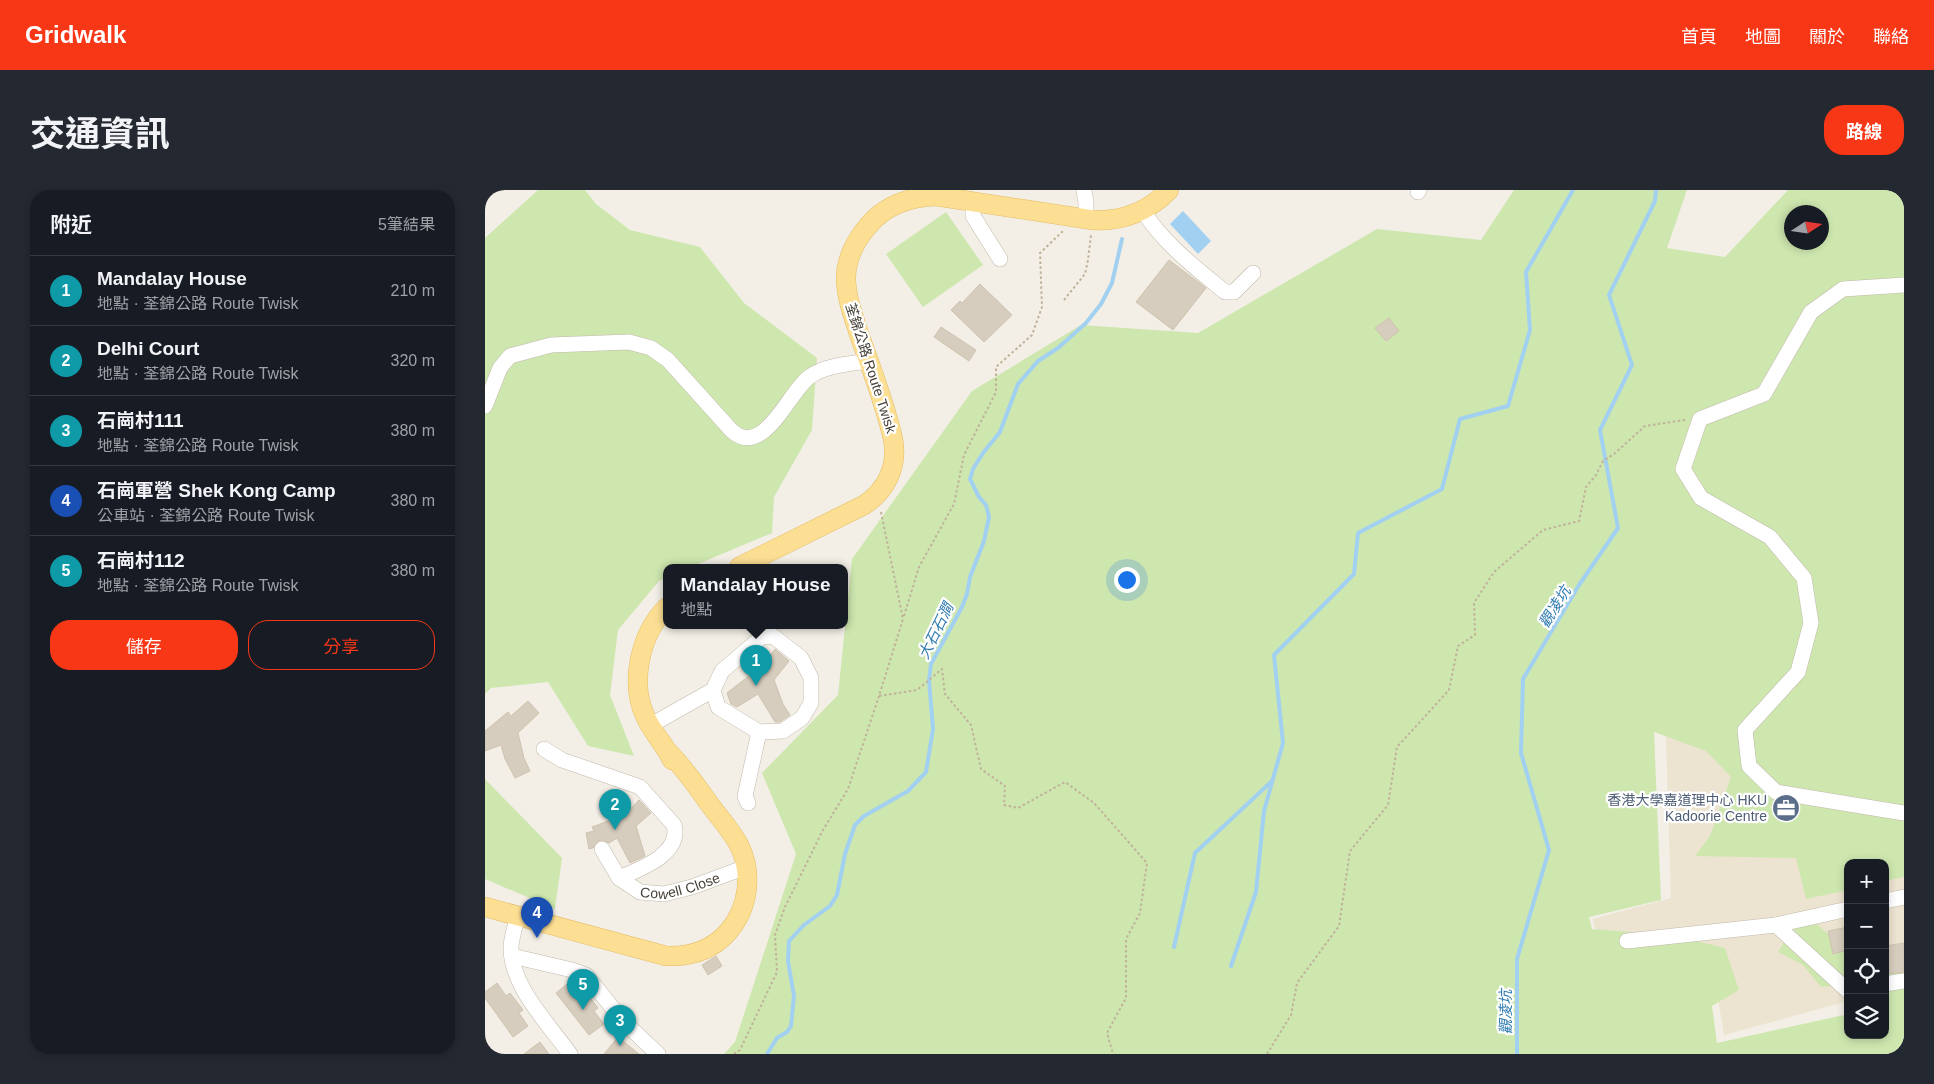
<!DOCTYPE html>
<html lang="zh-TW">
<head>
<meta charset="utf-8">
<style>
  body { margin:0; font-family:Arial,"Noto Sans TC",sans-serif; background:#242831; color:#f1f3f6 }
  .controls { position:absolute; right:15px; bottom:15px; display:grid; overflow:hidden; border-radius:10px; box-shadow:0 2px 8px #0003 }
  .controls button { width:45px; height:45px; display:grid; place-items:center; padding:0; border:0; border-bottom:1px solid #363941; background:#171b24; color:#f1f3f6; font:25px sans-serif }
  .compass { position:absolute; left:1299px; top:15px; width:45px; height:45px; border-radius:50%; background:#171b24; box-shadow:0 2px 8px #0003; rotate:78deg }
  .you { position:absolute; left:641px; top:389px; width:18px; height:18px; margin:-12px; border:4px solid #fff; border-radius:50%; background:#1a73e8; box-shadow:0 0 0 8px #1a73e833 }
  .badge { display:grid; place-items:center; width:32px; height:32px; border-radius:50%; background:#f83717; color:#fff; font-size:16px; font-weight:700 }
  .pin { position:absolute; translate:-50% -41px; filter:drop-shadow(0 1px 2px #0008) }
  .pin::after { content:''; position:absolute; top:26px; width:18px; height:15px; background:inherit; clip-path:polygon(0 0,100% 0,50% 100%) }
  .popup { position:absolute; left:178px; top:374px; width:185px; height:65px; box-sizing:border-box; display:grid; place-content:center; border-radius:10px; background:#171b24; filter:drop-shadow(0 1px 4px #0005); font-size:16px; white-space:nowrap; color:#9ea1a6 }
  .popup b { font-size:19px; color:#f1f3f6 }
  .popup::after { content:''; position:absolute; left:50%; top:100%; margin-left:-10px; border:10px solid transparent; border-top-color:#171b24 }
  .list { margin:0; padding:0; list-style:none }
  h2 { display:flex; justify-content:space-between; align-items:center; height:65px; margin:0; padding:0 20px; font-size:21px }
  h2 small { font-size:16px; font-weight:400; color:#9ea1a6 }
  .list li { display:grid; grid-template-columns:32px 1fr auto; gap:15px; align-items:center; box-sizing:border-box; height:70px; padding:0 20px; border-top:1px solid #363941 }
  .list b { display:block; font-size:19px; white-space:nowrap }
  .list p { margin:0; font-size:16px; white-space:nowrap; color:#9ea1a6 }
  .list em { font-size:16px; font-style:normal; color:#9ea1a6 }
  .actions { display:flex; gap:10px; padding:15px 20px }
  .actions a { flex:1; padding:11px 0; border:1px solid #f83717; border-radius:20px; text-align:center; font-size:18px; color:#f83717 }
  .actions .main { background:#f83717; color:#fff }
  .icon { flex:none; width:28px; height:28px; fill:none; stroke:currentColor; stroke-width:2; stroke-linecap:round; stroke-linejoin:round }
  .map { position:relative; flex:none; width:1419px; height:864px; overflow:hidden; border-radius:20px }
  header { display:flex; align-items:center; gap:30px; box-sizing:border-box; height:70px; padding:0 25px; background:#f83717; color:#fff }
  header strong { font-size:24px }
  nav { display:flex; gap:28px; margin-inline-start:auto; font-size:18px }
  .intro { display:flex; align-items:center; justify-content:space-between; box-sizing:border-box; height:120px; padding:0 30px }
  h1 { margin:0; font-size:35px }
  .button { padding:12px 22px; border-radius:20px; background:#f83717; color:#fff; font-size:18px; font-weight:700 }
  main { display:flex; gap:30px; padding:0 30px }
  aside { flex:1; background:#171b24; border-radius:20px; box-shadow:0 2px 8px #0003 }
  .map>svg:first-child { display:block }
  .education { fill:#ece4d0 }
  .green { fill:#cee7af; fill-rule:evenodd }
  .water { fill:#a2d0f0 }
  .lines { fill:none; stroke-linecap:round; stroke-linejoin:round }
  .stream { stroke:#a2d0f0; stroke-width:4 }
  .building { fill:#d7cdbe; stroke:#cfc2af }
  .minor-casing { stroke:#c1b9ab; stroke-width:16 }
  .major-casing { stroke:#e3bc64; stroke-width:20 }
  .path { stroke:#c0b29a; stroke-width:2; stroke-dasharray:2.5 2.5; stroke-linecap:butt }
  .minor { stroke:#fff; stroke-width:15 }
  .major { stroke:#fddf94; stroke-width:19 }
  .labels { text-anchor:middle; stroke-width:4.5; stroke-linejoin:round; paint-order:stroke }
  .street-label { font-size:14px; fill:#453f35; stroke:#fff }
  .service-label { font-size:14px; fill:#4e5e75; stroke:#fff; text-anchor:end }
  .water-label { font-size:15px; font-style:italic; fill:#2f7bb0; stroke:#fff }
</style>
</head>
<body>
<header>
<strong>Gridwalk</strong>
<nav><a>首頁</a><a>地圖</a><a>關於</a><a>聯絡</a></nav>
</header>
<div class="intro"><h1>交通資訊</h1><a class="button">路線</a></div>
<main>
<aside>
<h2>附近<small>5筆結果</small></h2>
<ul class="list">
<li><span class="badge" style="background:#0f9aa8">1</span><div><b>Mandalay House</b><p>地點 · 荃錦公路 Route Twisk</p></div><em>210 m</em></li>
<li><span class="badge" style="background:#0f9aa8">2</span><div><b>Delhi Court</b><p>地點 · 荃錦公路 Route Twisk</p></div><em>320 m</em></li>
<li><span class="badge" style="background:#0f9aa8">3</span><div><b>石崗村111</b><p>地點 · 荃錦公路 Route Twisk</p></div><em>380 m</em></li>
<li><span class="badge" style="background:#1a4fb4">4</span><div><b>石崗軍營 Shek Kong Camp</b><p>公車站 · 荃錦公路 Route Twisk</p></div><em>380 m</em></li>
<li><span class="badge" style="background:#0f9aa8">5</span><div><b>石崗村112</b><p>地點 · 荃錦公路 Route Twisk</p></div><em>380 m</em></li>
</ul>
<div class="actions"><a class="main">儲存</a><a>分享</a></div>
</aside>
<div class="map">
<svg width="1419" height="864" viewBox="0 0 1419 864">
  <rect width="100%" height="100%" fill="#f3efe6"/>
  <!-- education -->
  <path class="education" d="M1179,490L1419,550V798L1400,802V673H1363V811L1239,845L1226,767L1117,772L1108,729L1186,708Z"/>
  <!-- green -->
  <path class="green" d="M53,0H100L111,14L145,40L215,57L259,113L332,168L327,240L289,307L287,343L206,377H182V387L174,391L133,440L125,505L149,566L103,556L63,492L6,498L0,504V48Z
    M1029,0H1202L1182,58L1240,67L1303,0H1419V687L1400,691V673H1363V700L1321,709L1311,668L1210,666L1225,646L1246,587L1221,561L1169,542L1176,710L1104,727L1107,739L1186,745L1240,758L1254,800L1227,816L1232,853L1359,825L1363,815V845H1400V781L1419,778V864H239L250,852L311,664L277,583L353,505L367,369L487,201L596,135L713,143L892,39L996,50ZM1306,22H1336V52H1306Z
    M461,22L498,75L438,117L401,64Z
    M0,589L77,668L70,719L0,689Z
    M1320,719L1335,737L1363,761V795L1336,797L1318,775L1293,762Z"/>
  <!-- water -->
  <path class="water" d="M698,21L726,51L713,64L685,34Z"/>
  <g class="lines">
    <!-- stream -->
    <path class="stream" d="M689,757L710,663L787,591
      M746,776L771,702L779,621L798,553L789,465L869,384L873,343L957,299L975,229L1023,216L1045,140L1041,82L1088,0
      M282,864L292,848L302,842L306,836L309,806L303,771L304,751L319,735L345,716L352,705L360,664L370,635L379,626L423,601L441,582L448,539L444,490L446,474L477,417L482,404L485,387L499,351L504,327L501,315L494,307L485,289L488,279L498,263L515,242L533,194L553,171L573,158L601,133L616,114L627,93L637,49
      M1032,864V769L1064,660L1036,563L1038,489L1094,395L1133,338L1115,240L1147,175L1124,105L1170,11L1171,0"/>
  </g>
  <!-- building -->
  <path class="building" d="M684,70L721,98L688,140L651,112Z
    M495,94L527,125L499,152L466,120L475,111L477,113Z
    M904,128L914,141L901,151L890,138Z
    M456,137L491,160L484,171L449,147Z
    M290,459L304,471L289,490L298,514L305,525L295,532H290L273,504L252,517L246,514L242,503L270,481L266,477L275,470L278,475Z
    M43,511L54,523L33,543L39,568L45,581L30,588L20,569L16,555L0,561V541L23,522L26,526Z
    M154,610L166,623L151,636L160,666L145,673L132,648L124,653L117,650L113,651L108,658L104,659L101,643L109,641L107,637L140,625Z
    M1363,737V760L1348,764L1343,741Z
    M1419,753V782L1400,784V756Z
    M231,766L237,776L223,785L217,775Z
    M86,791L96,804L100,801L113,818L109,821L119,834L104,845L71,803Z
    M12,793L21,806L25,803L38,820L34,823L43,836L28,847L0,808V802Z
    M133,847L154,864H119Z
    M55,852L64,864H39Z"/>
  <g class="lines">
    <!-- minor casing -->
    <g class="minor-casing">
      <g id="minor">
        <path d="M599,0L601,13V29"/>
        <path d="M933,2L934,0"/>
        <path d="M488,11V26L515,69"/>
        <path d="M658,21C679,54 711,78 740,102H749L768,83"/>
        <path d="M1419,95L1358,99L1326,122L1279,204L1215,229L1198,279L1216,308L1285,347L1319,388L1326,433L1313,482L1260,540L1264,576L1291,602L1419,623"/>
        <path d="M0,216L15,178L25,166L66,155L144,152L166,158L183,170L246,240C278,270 303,203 324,187C341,175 364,174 384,171"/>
        <path d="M166,535L228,500L237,481L277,447L288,446L316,468L326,488V513L317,528L298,541L274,542L233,517L228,500"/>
        <path d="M59,559L77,570L155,597L189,635C197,664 155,679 134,688"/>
        <path d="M263,613L260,606L274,542"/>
        <path id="s1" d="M117,659L134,688L155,702L179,704L207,697L261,677"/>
        <path d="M1400,711L1419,707"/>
        <path d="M33,726C30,736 27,746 26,756C25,796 63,833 85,864"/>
        <path d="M1291,735L1363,801"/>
        <path d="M1142,751L1291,735L1363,719"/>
        <path d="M27,766L87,780L101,785L138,831L173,864"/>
        <path d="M1400,794L1419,791"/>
      </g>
    </g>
    <!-- major casing -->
    <g class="major-casing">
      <path id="major" d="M254,377L379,315C402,300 413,276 408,249C400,214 387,180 375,147C369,128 361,108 361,88C361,69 371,50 383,36C400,15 425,7 451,6L608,30C637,32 664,21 684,0
        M182,417C155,444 144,493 161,528C168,543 180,555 187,570
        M0,717L181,766C205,767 227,760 243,742C264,718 268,683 254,655C246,640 233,626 223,612C210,594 198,576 182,561"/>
    </g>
    <!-- path -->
    <path class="path" d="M579,110L600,84L603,70L606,45
      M396,322L418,429L394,506L432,500L457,479L460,504L486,535L496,579L520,596L519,615L533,618L580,592L609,613L662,673L655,723L641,749V808L622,843L628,864
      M419,426L434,377L469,314L479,265L511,202V177L547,145L557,117L555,63L578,41
      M249,864L255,860L292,782L290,745L300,717L338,640L363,599L394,506
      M782,864L806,825L812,793L854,736L865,661L903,615L912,557L964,500L973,456L990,445L989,413L1009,382L1058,340L1094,331L1101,297L1111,285L1118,271L1129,264L1160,236L1200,230"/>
    <!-- minor -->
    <use href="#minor" class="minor"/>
    <!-- major -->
    <use href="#major" class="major"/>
  </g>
  <!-- icons -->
  <defs>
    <g id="office-disc" transform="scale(1.4375)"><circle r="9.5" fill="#5c6f8a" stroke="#fff"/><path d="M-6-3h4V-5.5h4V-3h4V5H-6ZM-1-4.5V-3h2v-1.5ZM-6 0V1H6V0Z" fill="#fff"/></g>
  </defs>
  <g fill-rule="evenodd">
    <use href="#office-disc" x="1301" y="618"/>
  </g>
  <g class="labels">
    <!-- street labels -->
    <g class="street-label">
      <text transform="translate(386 178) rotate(72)" y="5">荃錦公路 Route Twisk</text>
      <text dy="5" stroke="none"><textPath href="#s1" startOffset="100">Cowell Close</textPath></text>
    </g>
    <!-- service labels -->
    <g class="service-label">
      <text x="1282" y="615">香港大學嘉道理中心 HKU<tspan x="1282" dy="16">Kadoorie Centre</tspan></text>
    </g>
    <!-- water labels -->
    <g class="water-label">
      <text transform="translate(1070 417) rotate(-58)" y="5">觀凌坑</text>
      <text transform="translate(451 441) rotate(-64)" y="5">大石石澗</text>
      <text transform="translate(1021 822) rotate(-90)" y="5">觀凌坑</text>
    </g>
  </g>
</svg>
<div class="controls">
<button>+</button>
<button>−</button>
<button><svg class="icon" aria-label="locate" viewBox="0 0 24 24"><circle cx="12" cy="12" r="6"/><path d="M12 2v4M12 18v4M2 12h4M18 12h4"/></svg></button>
<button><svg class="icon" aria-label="layers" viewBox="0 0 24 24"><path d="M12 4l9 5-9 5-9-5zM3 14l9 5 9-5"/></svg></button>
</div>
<svg class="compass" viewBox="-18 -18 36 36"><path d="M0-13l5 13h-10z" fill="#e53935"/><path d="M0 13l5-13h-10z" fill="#9ea1a6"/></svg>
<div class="you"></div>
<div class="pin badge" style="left:271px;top:496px;background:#0f9aa8">1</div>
<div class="popup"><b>Mandalay House</b>地點</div>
<div class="pin badge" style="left:130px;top:640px;background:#0f9aa8">2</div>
<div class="pin badge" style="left:135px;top:856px;background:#0f9aa8">3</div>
<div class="pin badge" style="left:52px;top:748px;background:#1a4fb4">4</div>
<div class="pin badge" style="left:98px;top:820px;background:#0f9aa8">5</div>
</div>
</main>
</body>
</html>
